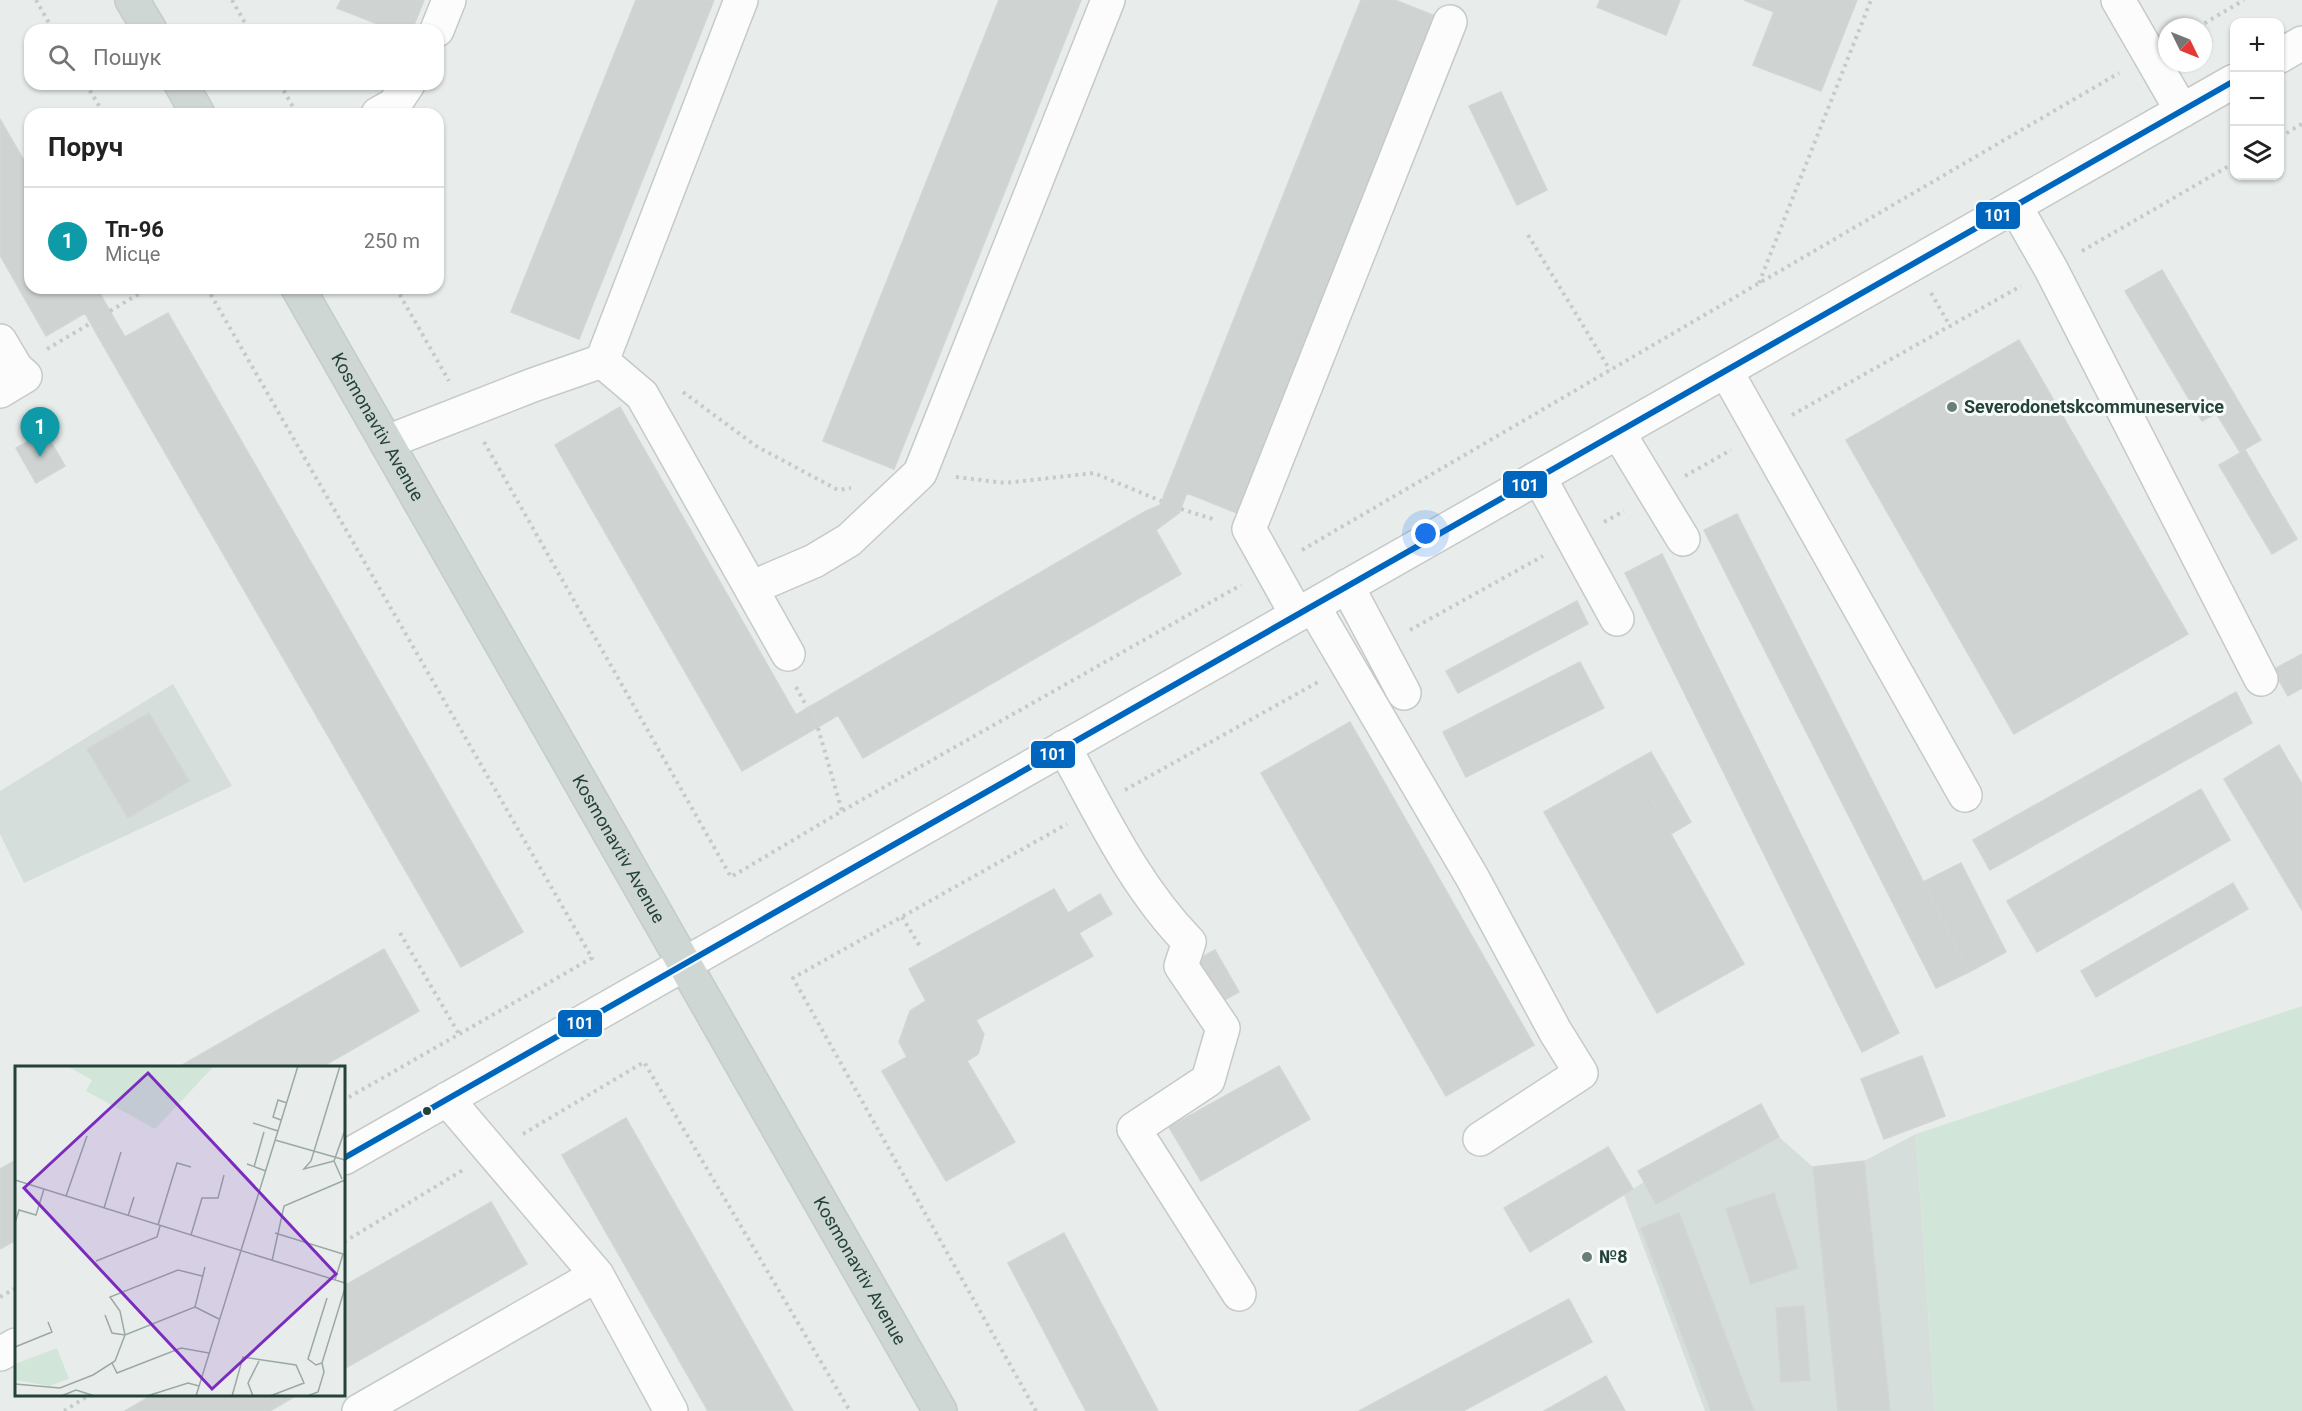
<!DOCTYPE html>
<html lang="uk">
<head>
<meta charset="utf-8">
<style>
  body { margin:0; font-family:Roboto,sans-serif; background:#f6f6f6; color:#222 }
  .controls { position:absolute; right:18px; top:18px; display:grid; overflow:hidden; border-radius:12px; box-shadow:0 2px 4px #0004 }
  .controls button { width:54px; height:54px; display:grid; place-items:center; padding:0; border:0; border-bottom:2px solid #e0e0e0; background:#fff; color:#222; font:30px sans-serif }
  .compass { position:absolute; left:2158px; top:18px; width:54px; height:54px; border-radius:50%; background:#fff; box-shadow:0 2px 4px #0004; rotate:133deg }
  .you { position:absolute; left:1426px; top:534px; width:21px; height:21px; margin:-15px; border:4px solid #fff; border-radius:50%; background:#1a73e8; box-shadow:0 0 0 9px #1a73e833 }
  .badge { display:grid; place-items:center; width:39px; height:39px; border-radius:50%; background:#1a73e8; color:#fff; font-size:20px; font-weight:700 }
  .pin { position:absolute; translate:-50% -50px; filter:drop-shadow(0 2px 3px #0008) }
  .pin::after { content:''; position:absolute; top:32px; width:21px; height:18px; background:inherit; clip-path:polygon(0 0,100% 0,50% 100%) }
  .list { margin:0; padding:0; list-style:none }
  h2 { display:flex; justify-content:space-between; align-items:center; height:78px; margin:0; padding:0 24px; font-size:26px }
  h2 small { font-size:20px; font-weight:400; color:#767676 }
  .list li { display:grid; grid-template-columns:39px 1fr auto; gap:18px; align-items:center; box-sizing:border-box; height:108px; padding:0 24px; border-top:2px solid #e0e0e0 }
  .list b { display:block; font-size:22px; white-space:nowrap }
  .list p { margin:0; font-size:20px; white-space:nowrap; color:#767676 }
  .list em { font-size:20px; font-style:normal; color:#767676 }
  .icon { flex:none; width:33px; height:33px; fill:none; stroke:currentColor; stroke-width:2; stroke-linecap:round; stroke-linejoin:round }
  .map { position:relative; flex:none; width:2302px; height:1411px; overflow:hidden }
  .search { position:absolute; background:#fff; box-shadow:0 2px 4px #0004; left:24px; top:24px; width:420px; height:66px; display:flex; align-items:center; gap:15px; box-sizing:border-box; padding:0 21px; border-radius:18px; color:#767676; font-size:22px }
  .panel { position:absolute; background:#fff; box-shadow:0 2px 4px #0004; left:24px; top:108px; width:420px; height:186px; border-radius:18px }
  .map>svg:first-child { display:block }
  .built { fill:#d6dedb }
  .green { fill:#d1e6d8 }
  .building { fill:#cfd4d2; stroke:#d1d6d4; stroke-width:1.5 }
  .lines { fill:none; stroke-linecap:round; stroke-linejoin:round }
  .minor-casing { stroke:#c5cac8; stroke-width:36 }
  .major-casing { stroke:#c3ccc9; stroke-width:36 }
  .path { stroke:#c3ccca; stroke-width:4; stroke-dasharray:3 4.5; stroke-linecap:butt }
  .minor { stroke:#fcfcfc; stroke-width:33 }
  .major { stroke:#cfd7d5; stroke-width:33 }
  .bus-1-casing { stroke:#f7fbf9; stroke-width:10 }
  .bus-1 { stroke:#0065bd; stroke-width:6 }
  .poi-dot { fill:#697e78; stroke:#f7fbf9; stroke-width:2 }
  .bus-dot { fill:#24423a; stroke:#f7fbf9; stroke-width:2 }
  .labels { text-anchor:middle; stroke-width:6; stroke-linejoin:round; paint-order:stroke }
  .poi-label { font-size:18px; font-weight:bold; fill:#24423a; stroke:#f7fbf9; text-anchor:start }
  .street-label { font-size:18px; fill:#24423a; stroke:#f7fbf9 }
  .inset-road { fill:none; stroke:#9aa9a4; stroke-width:1.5 }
  .view { fill:#7b2cbf; fill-opacity:0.15; stroke:#7b2cbf; stroke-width:3 }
  .inset-edge { fill:none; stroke:#24423a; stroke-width:3 }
  .line-badge { stroke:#f7fbf9; stroke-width:2 }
  .badge-label { font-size:16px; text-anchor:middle; font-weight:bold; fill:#fff }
</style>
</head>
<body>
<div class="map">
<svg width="2302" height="1411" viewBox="0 0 2302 1411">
  <rect width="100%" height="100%" fill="#e8edeb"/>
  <!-- built -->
  <path class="built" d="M173,684L232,786L24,883L0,834V791Z
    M1761,1104L1779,1137L1813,1167L1864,1161L1916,1134L1935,1411H1705L1624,1195Z"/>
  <!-- green -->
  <path class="green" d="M2302,1006V1411H1935L1916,1134Z"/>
  <!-- building -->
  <path class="building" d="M341,0H424L412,30H393L337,8Z
    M636,0H714L579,339L511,312Z
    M999,0H1081L894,469L823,441Z
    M1361,0H1395L1435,16L1237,513L1187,493L1179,513L1160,505Z
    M1600,0H1680L1666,35L1597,7Z
    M1744,0H1857L1821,91L1753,65L1774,12Z
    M1501,92L1547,190L1517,205L1469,106Z
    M0,119L30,171V288H97L115,320L95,331L85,313L46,336L0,255Z
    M2162,270L2238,401L2202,421L2125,291Z
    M168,313L523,932L461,967L95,331L115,320L125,337Z
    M2019,340L2188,634L2014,734L1846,440Z
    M2238,401L2261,440L2240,452L2216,413Z
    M620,407L796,715L809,707L820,726L742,771L555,445Z
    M45,432L65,466L36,483L16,448Z
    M2245,450L2297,539L2272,554L2219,465Z
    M1160,505L1179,513L1156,530L1181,574L863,758L838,715L820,726L809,707L1146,511Z
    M1737,514L1969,972L1936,988L1704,530Z
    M1662,554L1899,1033L1862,1052L1625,573Z
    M1577,601L1588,624L1458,693L1446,671Z
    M2302,654V688L2288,696L2273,670Z
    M1580,662L1604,708L1466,777L1443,732Z
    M2236,692L2252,723L1990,870L1973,840Z
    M149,713L189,781L128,818L87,749Z
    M1350,722L1534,1045L1446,1096L1261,773Z
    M2279,745L2302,784V910L2224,779Z
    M1651,752L1691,822L1671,834L1631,763Z
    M1631,763L1744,964L1657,1013L1544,812Z
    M2201,789L2230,840L2037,952L2007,901Z
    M1961,863L2006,952L1969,972L1923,882Z
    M2233,883L2248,909L2096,997L2081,971Z
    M1054,889L1068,913L1100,894L1112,914L1079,933L1093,956L976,1020L984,1034L978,1054L967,1061L1015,1142L946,1181L882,1071L907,1057L899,1042L910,1011L926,1001L909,969Z
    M384,949L419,1011L320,1068H177Z
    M1215,950L1239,992L1217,1004L1193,962Z
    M1922,1056L1945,1116L1884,1139L1861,1079Z
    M1279,1066L1310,1119L1201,1181L1169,1127Z
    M1761,1104L1779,1137L1656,1204L1638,1171Z
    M626,1118L793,1411H708L562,1155Z
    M1608,1147L1633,1189L1530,1252L1504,1208Z
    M16,1160V1240L0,1249V1169Z
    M1864,1161L1890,1411H1838L1813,1167Z
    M1774,1193L1798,1268L1751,1284L1726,1209Z
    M491,1202L527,1264L344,1369V1286Z
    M1679,1213L1754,1411H1711L1641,1228Z
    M1064,1233L1158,1411H1086L1008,1263Z
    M1569,1299L1592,1342L1463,1411H1359Z
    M1804,1306L1810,1380L1781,1382L1776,1308Z
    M1606,1376L1625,1411H1544Z
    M154,1394H299L270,1411H125Z"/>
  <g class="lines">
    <!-- minor casing -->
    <g class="minor-casing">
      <path id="minor" d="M741,0L602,361L642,395L788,654
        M2118,0L2182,111
        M437,30L449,0
        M2280,56L2302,43
        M378,114L394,105L408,84
        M2015,206L2051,269L2261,679
        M0,341L16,368L25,376L0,391
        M1726,371L1965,795
        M1618,432L1683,539
        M387,442L533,385L602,361
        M1539,477L1617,619
        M1347,586L1404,693
        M751,588L814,561L849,540L920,473L1108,0
        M1313,606L1472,877L1555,1031L1581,1073L1480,1139
        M1297,615L1249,529L1450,22
        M1064,747C1101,814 1135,887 1189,942L1181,966L1223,1028L1208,1080L1134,1129L1239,1294
        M447,1099L597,1275L671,1411
        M344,1158L2234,81
        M0,1354L16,1345
        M359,1411L597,1275"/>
    </g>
    <!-- major casing -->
    <g class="major-casing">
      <g id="major">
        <path d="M132,0L150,30"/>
        <path d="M181,84L198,114"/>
        <path id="s1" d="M298,288L940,1411"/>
      </g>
    </g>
    <!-- path -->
    <path class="path" d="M36,0L53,30
      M232,0L249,30
      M2198,27L2244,0
      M86,84L104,114
      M280,84L297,114
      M2280,137L2302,124
      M1528,235L1610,370
      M2082,251L2234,163
      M1759,283L1871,0
      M207,288L592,958L344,1100
      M396,288L449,381
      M1931,293L1950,326
      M110,311L149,288
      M47,349L91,323
      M683,392L756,446L838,490L851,488
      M1792,415L2021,286
      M484,442L731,877L842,811L1241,585
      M1685,476L1731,450
      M956,477L1005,483L1094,473L1161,501
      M1181,509L1216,520
      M1604,522L1624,511
      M1302,550L2119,73
      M1410,630L1543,556
      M796,687L807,707
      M818,728L842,811
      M1125,790L1318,682
      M902,917L921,948
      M400,933L459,1034
      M523,1134L644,1062L850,1411
      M344,1242L463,1170
      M0,1297L16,1288
      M64,1411L91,1394
      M1036,1411L793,978L1067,824"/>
    <!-- minor -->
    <use href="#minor" class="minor"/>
    <!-- major -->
    <use href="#major" class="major"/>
    <!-- bus-1 casing -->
    <g class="bus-1-casing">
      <path id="bus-1" d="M344,1158L2234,81"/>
    </g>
    <!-- bus-1 -->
    <use href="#bus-1" class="bus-1"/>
  </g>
  <!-- markers -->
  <g class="poi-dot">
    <circle cx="1952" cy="407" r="6"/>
    <circle cx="1587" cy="1257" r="6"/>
  </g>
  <circle class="bus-dot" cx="427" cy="1111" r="5"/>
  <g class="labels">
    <!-- poi labels -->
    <g class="poi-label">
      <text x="1964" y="413">Severodonetskcommuneservice</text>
      <text x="1599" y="1263">№8</text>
    </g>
    <!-- street labels -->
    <g class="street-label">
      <text dy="6" stroke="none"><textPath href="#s1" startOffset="160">Kosmonavtiv Avenue</textPath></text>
      <text dy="6" stroke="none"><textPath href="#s1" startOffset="646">Kosmonavtiv Avenue</textPath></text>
      <text dy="6" stroke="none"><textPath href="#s1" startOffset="1132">Kosmonavtiv Avenue</textPath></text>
    </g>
  </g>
  <!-- overview -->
  <g transform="translate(15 1066)">
    <rect width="330" height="330" fill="#e8edeb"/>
    <path d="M52,0H199L140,63L71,25L77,14ZM42,282L54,313L34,320L0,314V298Z" fill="#d1e6d8"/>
    <path class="inset-road" d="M266,54L258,51L263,34L272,37M238,57L263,65M260,74L330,94M319,95L289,103L296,95L325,0M232,98L251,105M239,101L249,66M327,113L319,95L330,64M0,114L330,217M51,130L72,70M89,142L106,86M113,150L119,131M0,157L4,144L21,149L29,123M143,159L162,97L176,101M260,167L328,188L320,214M176,169L187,132H203L209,109M81,195L142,171L145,160M257,195L269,140L330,114M312,232L293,293L301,299L307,297L330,222M180,241L204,253M90,249L97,267L110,269L180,241L190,201M0,281L37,266L33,256M97,297L102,307L166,282L194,287M0,318L45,322L78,309L100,295L110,269L105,245L95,231L163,204L187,210M46,330L61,324L80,330M132,330L173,317L184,320M181,330L283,0M217,330L228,291L281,299L289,317L255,330M238,330L233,317L244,295M292,330L303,326L309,306L307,297"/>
    <path class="view" d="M133,7L321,208L197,323L9,122Z"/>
    <rect width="330" height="330" class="inset-edge"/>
  </g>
  <g class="line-badge">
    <rect x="1975" y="201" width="46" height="29" rx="6" fill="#0065bd"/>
    <rect x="1502" y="470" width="46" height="29" rx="6" fill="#0065bd"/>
    <rect x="1030" y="740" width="46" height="29" rx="6" fill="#0065bd"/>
    <rect x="557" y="1009" width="46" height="29" rx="6" fill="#0065bd"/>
  </g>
  <g class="badge-label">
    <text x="1998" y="221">101</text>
    <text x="1525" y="491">101</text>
    <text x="1053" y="760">101</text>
    <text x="580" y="1029">101</text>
  </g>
</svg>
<div class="controls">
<button>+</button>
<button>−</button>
<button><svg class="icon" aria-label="layers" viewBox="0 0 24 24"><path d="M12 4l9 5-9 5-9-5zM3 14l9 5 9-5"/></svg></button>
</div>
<svg class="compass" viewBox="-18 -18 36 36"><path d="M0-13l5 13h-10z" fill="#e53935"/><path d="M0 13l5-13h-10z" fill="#767676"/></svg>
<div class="you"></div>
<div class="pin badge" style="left:40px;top:457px;background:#0f9aa8">1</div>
<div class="search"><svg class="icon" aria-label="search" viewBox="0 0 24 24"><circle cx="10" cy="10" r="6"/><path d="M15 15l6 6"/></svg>Пошук</div>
<section class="panel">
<h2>Поруч<small></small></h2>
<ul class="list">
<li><span class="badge" style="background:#0f9aa8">1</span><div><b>Тп-96</b><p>Місце</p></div><em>250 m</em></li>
</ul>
</section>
</div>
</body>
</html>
